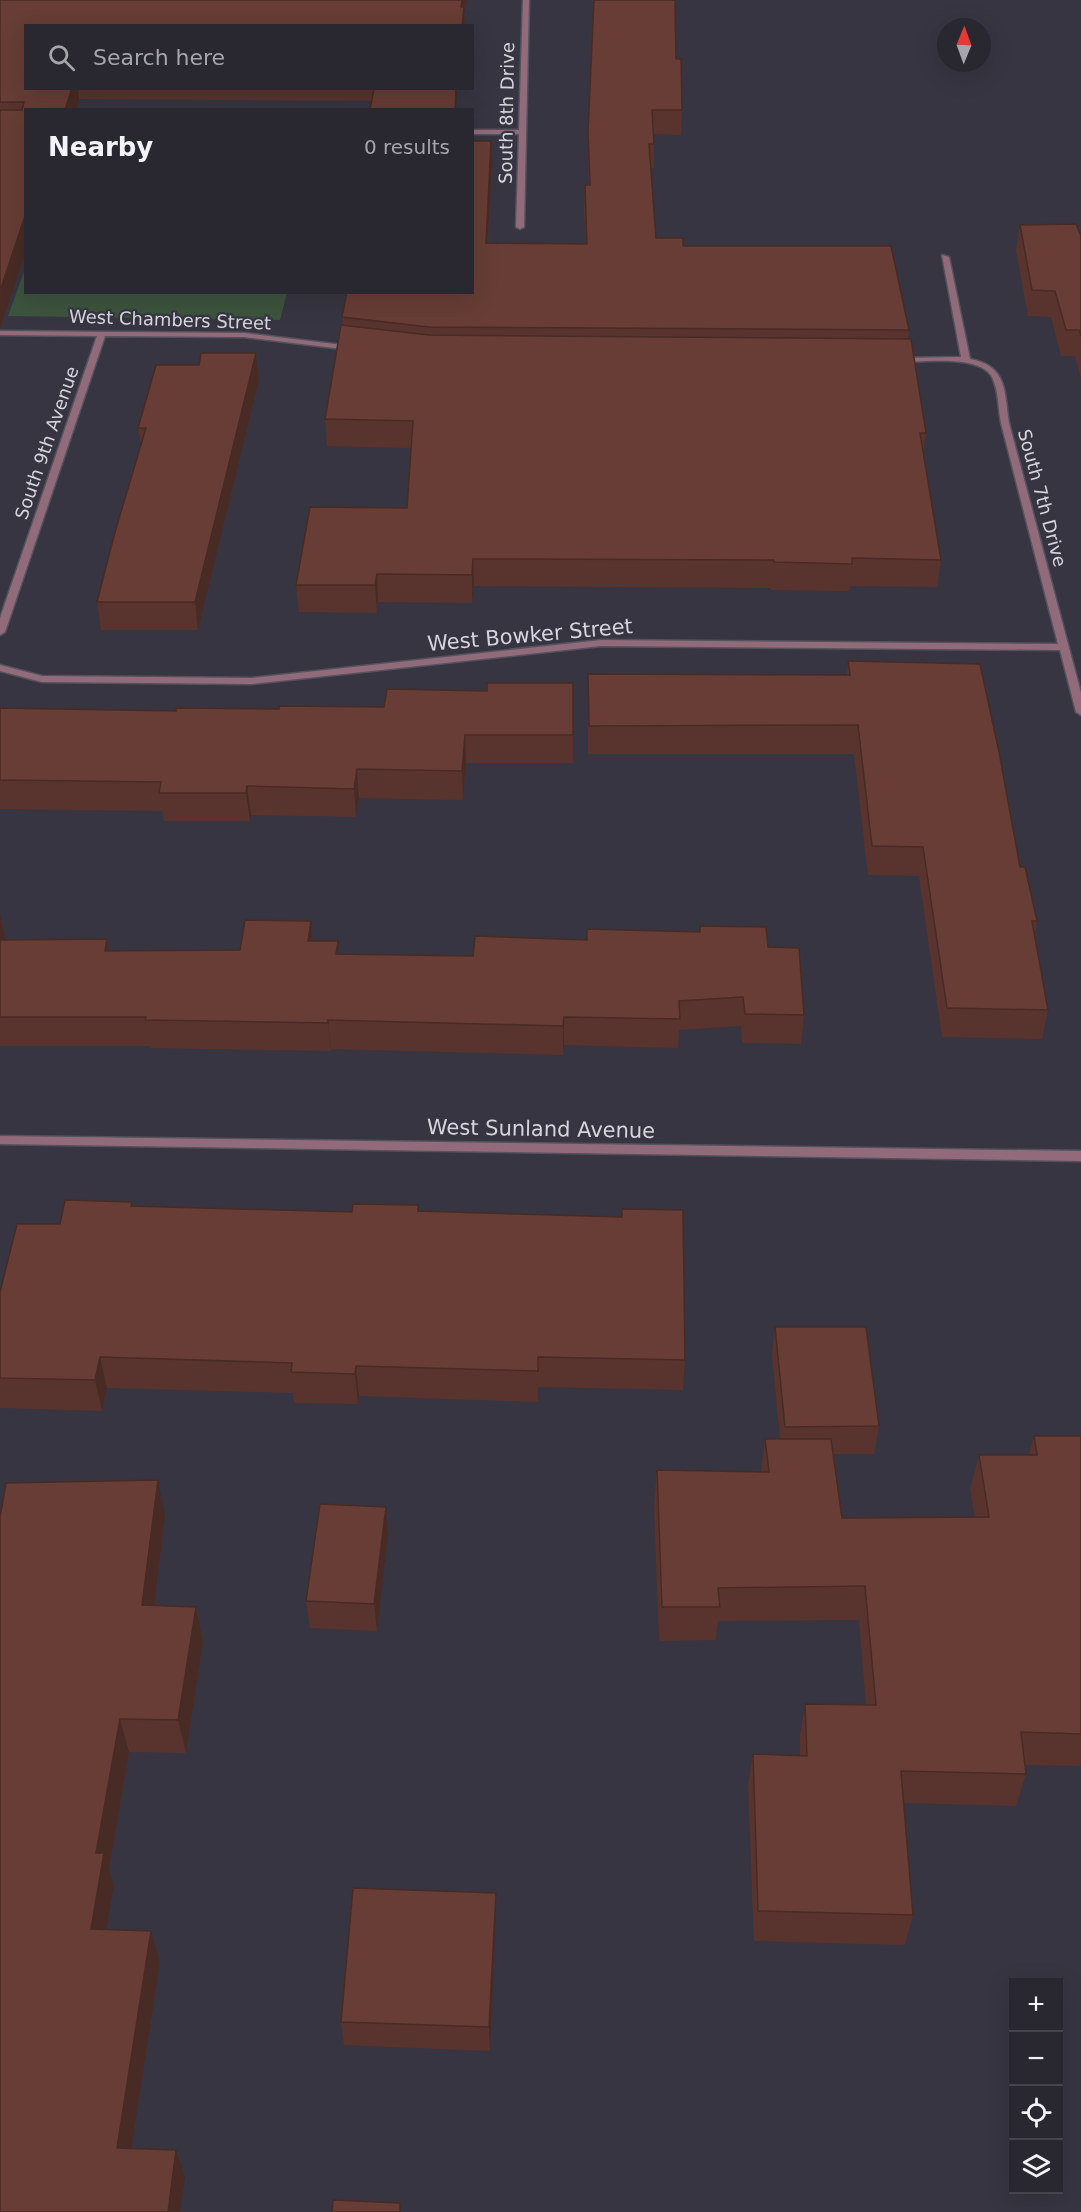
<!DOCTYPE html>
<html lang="en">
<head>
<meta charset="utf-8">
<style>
  body { margin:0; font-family:"DejaVu Sans",sans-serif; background:#35343d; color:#f1f3f6 }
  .controls { position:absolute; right:18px; bottom:18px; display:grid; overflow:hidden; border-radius:0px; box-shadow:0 6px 24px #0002 }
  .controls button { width:54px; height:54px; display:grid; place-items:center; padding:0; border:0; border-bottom:2px solid #45444d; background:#292831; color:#f1f3f6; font:30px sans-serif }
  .compass { position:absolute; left:937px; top:18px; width:54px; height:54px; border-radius:50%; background:#292831; box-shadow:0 6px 24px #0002; rotate:1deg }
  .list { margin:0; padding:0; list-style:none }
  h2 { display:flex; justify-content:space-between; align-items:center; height:78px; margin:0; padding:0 24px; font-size:26px }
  h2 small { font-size:20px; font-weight:400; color:#a5a6ab }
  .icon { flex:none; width:33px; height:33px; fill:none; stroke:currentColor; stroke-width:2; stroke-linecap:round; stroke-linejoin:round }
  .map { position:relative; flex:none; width:1081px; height:2212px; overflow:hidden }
  .search { position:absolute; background:#292831; box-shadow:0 6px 24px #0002; left:24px; top:24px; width:450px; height:66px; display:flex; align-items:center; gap:15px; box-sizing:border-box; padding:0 21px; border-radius:0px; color:#a5a6ab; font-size:22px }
  .panel { position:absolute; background:#292831; box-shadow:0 6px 24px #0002; left:24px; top:108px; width:450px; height:186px; border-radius:0px }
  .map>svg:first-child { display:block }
  .green { fill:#3c533d }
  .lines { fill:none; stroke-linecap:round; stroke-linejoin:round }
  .street-casing { stroke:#54525d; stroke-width:3 }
  .street { fill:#926b7a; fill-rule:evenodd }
  .wall { fill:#59342e }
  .shaded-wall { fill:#482b25 }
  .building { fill:#673d35; stroke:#482b25; stroke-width:1.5 }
  .labels { text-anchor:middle; stroke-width:4.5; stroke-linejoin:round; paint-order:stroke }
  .far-street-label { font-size:18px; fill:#d6d5dd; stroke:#373541 }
  .street-label { font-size:21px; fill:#d6d5dd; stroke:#373541 }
</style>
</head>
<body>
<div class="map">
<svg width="1081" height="2212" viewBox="0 0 1081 2212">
  <rect width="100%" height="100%" fill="#373541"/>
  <!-- green -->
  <path class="green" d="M25,269L26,292L287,293L280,320L8,316Z"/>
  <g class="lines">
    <!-- street casing -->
    <g class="street-casing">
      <path id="street" d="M523,0H529L524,227L520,229L516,227L519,134H472V130H519Z
        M942,255L949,257L970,359C1008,366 1004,392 1009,423L1081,693V715L1076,712L1060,650L601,646L252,684L42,682L0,671V665L42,676L252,678L601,640L1058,644L1001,423C998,408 999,391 992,377C980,354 921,362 899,362L895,360L899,358L961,357Z
        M0,331L244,333L351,346L355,348L351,350L244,337L105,336L5,632L0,635V618L97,336L0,335Z
        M0,1136L1081,1151V1161L0,1144Z"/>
    </g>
    <!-- street -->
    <use href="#street" class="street"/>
  </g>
  <!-- wall -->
  <path class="wall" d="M0,0L464,13L465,26H26V88H457V93L371,101L79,99L76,110H26V251L0,329Z
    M676,59L682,110L681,135L654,134V168H651L656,238L683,246L909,330L908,339L926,433L923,454L941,560L937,587L850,586L849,591L771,590V588L474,586L472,603L378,602L377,613L299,612L296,585L407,508L411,448L327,446L325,419L343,325L342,317L492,165L488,243L586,244L584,210L585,185H589L588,156V132Z
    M1020,225L1081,236V379L1075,356H1061L1051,317L1028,316L1016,250Z
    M256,353L259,380L198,630H101L97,602L141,445L138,428L199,365Z
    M848,661L1020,867L1037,921L1035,933L1048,1010L1042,1039L942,1037L919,876L868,875L854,754H588V674L847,675Z
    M0,708L573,735V763H466L463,800L359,798L356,817L251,815L250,821H164L162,811L0,809Z
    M0,913L6,940L107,939L109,951L240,950L313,941L339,954L473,956L587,940L700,932V926L768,947L804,1015L801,1044L742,1043L741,1026L679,1030L678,1048L564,1045L563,1055L331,1049V1051L150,1048V1046H0Z
    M133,1206L352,1212L419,1211L685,1360L683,1390L538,1387V1402L359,1396L358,1404L294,1403L293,1393L107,1388L102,1411L0,1408V1292L60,1224Z
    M775,1327L879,1426L874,1454H834L842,1518L975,1517L970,1489L979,1455H1029L1034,1436H1081V1766L1024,1765L1026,1774L1016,1806L904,1803L913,1915L905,1945L754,1941L748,1785L753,1754L800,1755V1736L805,1704L866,1705L859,1620L718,1621L716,1640L659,1641L654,1504L657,1470L761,1472L765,1439H780L772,1355Z
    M386,1507L388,1534L377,1631L310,1628L306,1601Z
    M165,1515L154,1606L196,1607L203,1641L186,1753L129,1752L109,1869L114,1885L106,1930L151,1931L160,1962L131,2148L185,2177L0,2212Z
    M496,1893V1918L490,2051L344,2045L341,2022Z"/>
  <!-- shaded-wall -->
  <path class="shaded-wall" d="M462,0H467L464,13L465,26H461V7Z
    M72,88H78L79,99L76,110H65Z
    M456,88H457L456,110H455Z
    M491,141L492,165L486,268V243Z
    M26,213V251L0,329V291Z
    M256,353L259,380L198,630L195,602Z
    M473,559L474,586L472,603V575Z
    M377,574L378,602L377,613L375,585Z
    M465,735L466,763L463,800L462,771Z
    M357,769L359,798L356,817L354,789Z
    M247,786L251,815L250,821L246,793Z
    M0,913L6,942L0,968Z
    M311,921L313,950L308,941Z
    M107,939L112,968L105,951Z
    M564,1017V1045L563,1055V1026Z
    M328,1020L331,1049V1051L328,1023Z
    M100,1357L107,1388L102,1411L95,1380Z
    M356,1366L359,1396L358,1404L355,1374Z
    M158,1480L165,1515L150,1640L142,1605Z
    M386,1507L388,1534L377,1631L374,1604Z
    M196,1607L203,1641L186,1753L178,1720Z
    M120,1719L129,1752L109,1869L114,1885L101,1960L91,1929L96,1853Z
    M496,1893V1918L490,2051L489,2027Z
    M151,1931L160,1962L127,2176L117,2148Z
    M176,2150L185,2177L180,2212H168Z"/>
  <!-- building -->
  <path class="building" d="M0,0H462L461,7H464L462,26H26V88H72L65,110H26V213L0,291V110H22L24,102H0Z
    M594,0H675L676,59H681L682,110H652L654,144H649L656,238H683V246H891L909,330L429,327L342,317L347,292H472V141H491L486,243L587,244L585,185H590L588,132Z
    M374,88H456L455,110H370Z
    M1076,224L1081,236V336L1079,330H1066L1055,291L1032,290L1020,225Z
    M341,325L429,335L911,339L926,433H920L941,560L852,558V564L774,562V560L473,559L472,575L377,574L375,585H296L310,507L407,508L413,421L325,419Z
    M201,353H256L195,602H97L115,532L146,428H138L156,365H199Z
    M848,661L980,664L999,752L1020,867H1025L1037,921H1032L1048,1010L947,1008L923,847L872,846L858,725L589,726L588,674L850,675Z
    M487,683H573V735H465L462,771L357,769L354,789L247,786L246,793H159L161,782L0,780V708L176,711V708L279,709V706L384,707L387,689L487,691Z
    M245,920L311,921L308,941H338L336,954L473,956L475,936L587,940V929L700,932V926L766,927L768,947L799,948L804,1015L745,1014L743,997L679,1001L680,1019L564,1017L563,1026L328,1020V1023L145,1020L146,1017H0V940L107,939L105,951L240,950Z
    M65,1200L132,1202L131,1206L352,1212L353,1204L418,1205V1211L622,1217V1209L683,1210L685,1360L538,1357V1371L356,1366L355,1374L291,1372L292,1363L100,1357L95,1380L0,1378V1292L17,1224H60Z
    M775,1327H866L879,1426L785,1427Z
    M1034,1436H1081V1734L1021,1732L1026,1774L901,1771L913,1915L758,1911L753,1754L807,1756L805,1704L876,1705L865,1586L718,1588L720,1607H662L657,1470L769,1472L765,1439H831L842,1518L989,1517L979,1455H1037Z
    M158,1480L142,1605L196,1607L178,1720L120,1719L96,1853H104L91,1929L151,1931L117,2148L176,2150L168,2212H0V1517L6,1483Z
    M320,1504L386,1507L374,1604L306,1601Z
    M353,1888L496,1893L489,2027L341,2022Z
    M333,2200L400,2203V2212H332Z"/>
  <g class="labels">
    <!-- far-street labels -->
    <g class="far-street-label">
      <text transform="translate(507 113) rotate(-89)" y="6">South 8th Drive</text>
      <text transform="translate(170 320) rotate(2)" y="6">West Chambers Street</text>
      <text transform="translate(47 443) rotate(-71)" y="6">South 9th Avenue</text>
      <text transform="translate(1042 498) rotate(75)" y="6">South 7th Drive</text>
    </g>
    <!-- street labels -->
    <g class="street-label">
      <text transform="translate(530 635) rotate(-5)" y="7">West Bowker Street</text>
      <text transform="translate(541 1129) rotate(1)" y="7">West Sunland Avenue</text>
    </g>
  </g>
</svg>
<div class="controls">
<button>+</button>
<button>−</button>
<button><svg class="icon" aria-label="locate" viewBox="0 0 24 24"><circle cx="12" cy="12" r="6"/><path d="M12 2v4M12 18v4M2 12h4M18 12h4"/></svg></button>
<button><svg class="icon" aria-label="layers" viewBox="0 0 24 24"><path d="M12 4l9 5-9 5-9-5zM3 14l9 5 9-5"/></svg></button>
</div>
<svg class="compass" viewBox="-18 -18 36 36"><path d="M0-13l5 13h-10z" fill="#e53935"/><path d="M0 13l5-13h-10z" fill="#a5a6ab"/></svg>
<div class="search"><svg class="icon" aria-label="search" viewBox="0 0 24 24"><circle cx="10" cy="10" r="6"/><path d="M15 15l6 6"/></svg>Search here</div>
<section class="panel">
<h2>Nearby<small>0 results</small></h2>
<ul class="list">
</ul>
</section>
</div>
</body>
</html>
